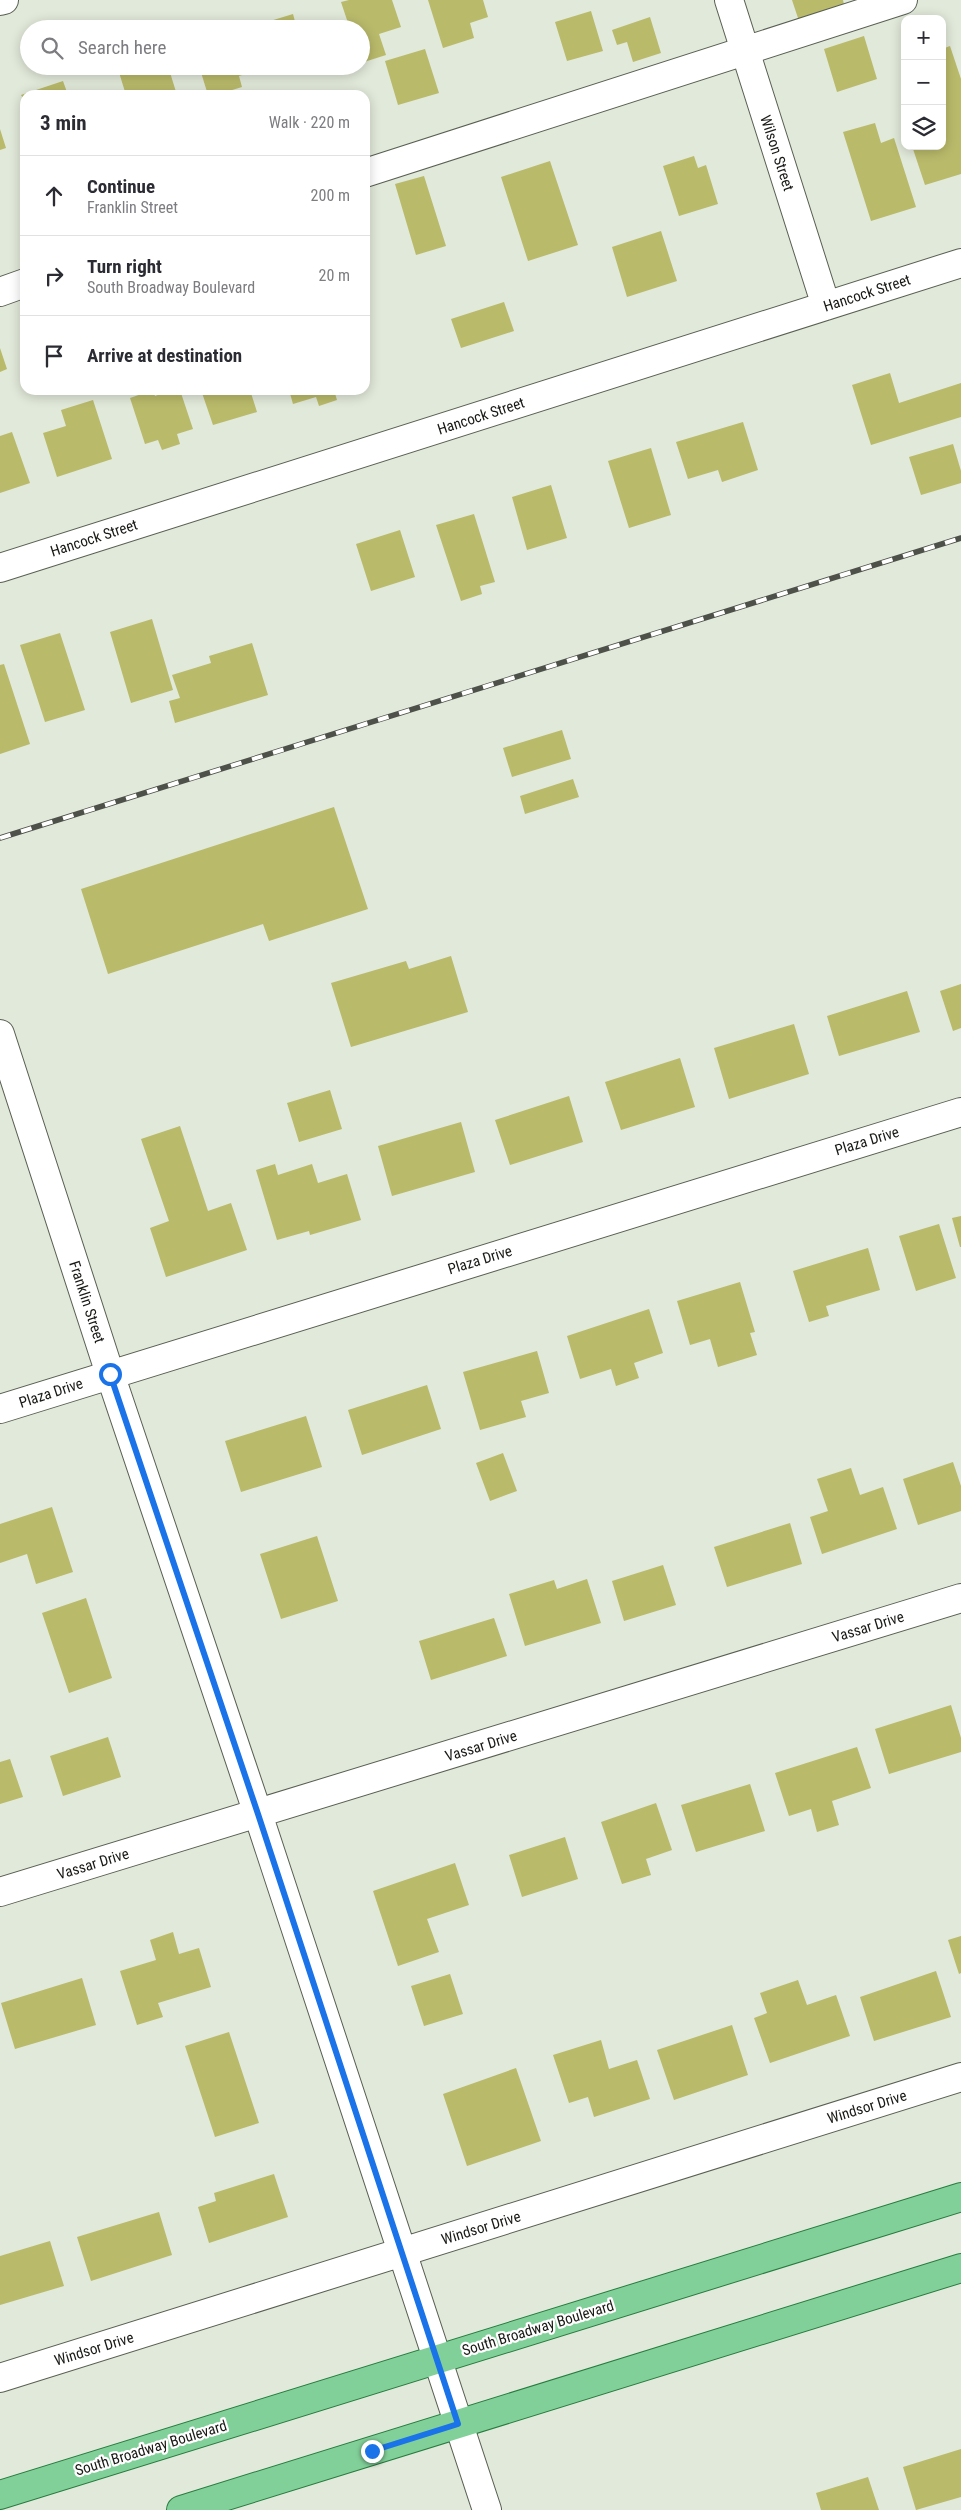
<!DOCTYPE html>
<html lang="en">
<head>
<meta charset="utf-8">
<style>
  body { margin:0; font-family:"Roboto Condensed",sans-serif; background:#f2f2f3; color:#2b2b33 }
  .controls { position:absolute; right:15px; top:15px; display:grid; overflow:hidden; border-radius:10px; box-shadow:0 2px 12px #0003 }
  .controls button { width:45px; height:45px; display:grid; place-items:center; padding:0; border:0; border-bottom:1px solid #e1e1e2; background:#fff; color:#2b2b33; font:25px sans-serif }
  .stop { position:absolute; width:15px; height:15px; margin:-11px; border:4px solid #1a73e8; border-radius:50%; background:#fff }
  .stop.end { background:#1a73e8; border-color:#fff; box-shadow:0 1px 5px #0008 }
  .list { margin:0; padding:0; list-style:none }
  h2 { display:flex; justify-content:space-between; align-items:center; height:65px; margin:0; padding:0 20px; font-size:21px }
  h2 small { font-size:16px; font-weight:400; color:#7c7c81 }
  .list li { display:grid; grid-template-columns:32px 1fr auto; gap:15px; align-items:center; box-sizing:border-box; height:80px; padding:0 20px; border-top:1px solid #e1e1e2 }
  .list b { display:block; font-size:19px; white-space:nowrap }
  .list p { margin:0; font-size:16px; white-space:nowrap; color:#7c7c81 }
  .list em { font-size:16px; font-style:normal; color:#7c7c81 }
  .icon { flex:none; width:28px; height:28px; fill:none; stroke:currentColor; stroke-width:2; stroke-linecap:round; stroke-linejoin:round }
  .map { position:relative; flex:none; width:961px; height:2510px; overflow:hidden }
  .search { position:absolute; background:#fff; box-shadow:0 2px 12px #0003; left:20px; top:20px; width:350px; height:55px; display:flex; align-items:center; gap:12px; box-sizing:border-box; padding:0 18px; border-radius:28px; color:#7c7c81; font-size:19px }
  .panel { position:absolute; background:#fff; box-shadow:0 2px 12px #0003; left:20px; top:90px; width:350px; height:305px; border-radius:15px }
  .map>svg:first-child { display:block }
  .building { fill:#b9ba6a }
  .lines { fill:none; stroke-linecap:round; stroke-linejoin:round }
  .minor-casing { stroke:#585f52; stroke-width:30 }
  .major-casing { stroke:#277c3e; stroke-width:30 }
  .minor { stroke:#fff; stroke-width:28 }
  .major { stroke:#82d099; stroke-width:28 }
  .rail-casing { stroke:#4d5149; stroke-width:5.5 }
  .rail { stroke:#fff; stroke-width:4; stroke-dasharray:11; stroke-linecap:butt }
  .route { stroke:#1a73e8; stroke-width:6 }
  .labels { text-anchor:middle; stroke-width:4.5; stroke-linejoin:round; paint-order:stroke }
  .street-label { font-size:15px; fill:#171914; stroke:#fff }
</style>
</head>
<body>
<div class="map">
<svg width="961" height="2510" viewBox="0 0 961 2510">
  <rect width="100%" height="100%" fill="#e1e9da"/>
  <!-- building -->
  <path class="building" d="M349,0H392L401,27L379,34L386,55L361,63V29H350L341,2Z
    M428,0H483L488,17L470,23L474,38L443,48Z
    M792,0H843L845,9L800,24Z
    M591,11L603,51L567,61L555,22Z
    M293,14L297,29H258L257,25Z
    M650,17L661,53L633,62L627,42L617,45L612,30Z
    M864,36L877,79L837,92L824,49Z
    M950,46L961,79V174L925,185L912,146H942V106L945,105L942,98V49Z
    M425,49L439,93L398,105L385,61Z
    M117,66H168L177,95H126Z
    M199,66H260L261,69L239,76L242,87L216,95H208Z
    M270,66H296V67L272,74Z
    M63,81L68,95H25V102L21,95Z
    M875,123L881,143L894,138L916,207L871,221L843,132Z
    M0,129L6,148L0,150Z
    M694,156L698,168L706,165L718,204L679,216L663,166Z
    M550,161L578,245L528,261L501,177Z
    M424,176L446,246L416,255L395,184Z
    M661,231L677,281L627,297L612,247Z
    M504,302L514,331L461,348L451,319Z
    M0,348L7,369L0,372Z
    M890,373L899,403L961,383V417L871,445L852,385Z
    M153,390L155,396L172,390H180L193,429L177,434L180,444L162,450L158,440L145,444L130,398Z
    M201,390H250L257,412L213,425Z
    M289,390H334L337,400L319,406L316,397L293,404Z
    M93,400L112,459L57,477L43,433L66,426L61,410Z
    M743,422L758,470L722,482L718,470L688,479L676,442Z
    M12,432L30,483L0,493V436Z
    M953,444L961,471V483L921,495L909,457Z
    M651,448L671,515L629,528L608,461Z
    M551,485L567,538L527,550L512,497Z
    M474,514L495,582L480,586L482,594L461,601L436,525Z
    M400,530L415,577L371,591L356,544Z
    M152,619L173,690L131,703L110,632Z
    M60,633L85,710L45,722L20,645Z
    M252,643L268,695L175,723L169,701L180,698L172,675L211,663L209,656Z
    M4,664L30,744L0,754V665Z
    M562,730L571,759L512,777L503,748Z
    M573,779L579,797L525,814L520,796Z
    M334,807L368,909L269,941L263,924L108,974L81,889Z
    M451,956L468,1012L351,1047L331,983L406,961L409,969Z
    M961,984V1028L953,1031L940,991Z
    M907,991L920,1032L839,1056L827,1016Z
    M794,1024L809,1074L729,1099L714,1048Z
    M680,1058L695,1107L621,1130L605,1082Z
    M330,1090L342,1129L299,1142L287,1103Z
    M569,1096L583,1142L510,1165L495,1120Z
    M461,1122L475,1172L392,1196L378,1146Z
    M180,1126L208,1211L231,1203L247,1250L166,1277L150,1228L169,1221L141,1139Z
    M275,1164L278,1175L312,1164L318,1183L347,1174L361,1220L310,1235L309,1231L277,1240L256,1170Z
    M961,1216V1247H960L952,1218Z
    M939,1224L956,1278L916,1291L899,1236Z
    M868,1248L880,1290L826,1306L829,1316L809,1322L793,1271Z
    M740,1282L755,1332L750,1333L757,1355L718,1367L710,1339L690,1345L677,1301Z
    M649,1309L663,1353L634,1363L639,1378L616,1386L611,1369L580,1379L567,1336Z
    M537,1351L549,1393L521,1401L526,1417L480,1430L463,1372Z
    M427,1385L441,1429L362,1455L348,1410Z
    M306,1416L322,1467L241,1492L225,1441Z
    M503,1453L517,1491L490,1501L476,1463Z
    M953,1462L961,1486V1511L918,1525L903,1479Z
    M851,1468L860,1495L883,1487L897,1529L822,1554L810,1517L828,1511L817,1479Z
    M52,1507L73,1572L36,1584L27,1554L0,1563V1524Z
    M790,1523L802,1564L727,1587L714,1547Z
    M317,1536L338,1601L281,1619L260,1554Z
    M663,1565L676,1605L624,1621L612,1581Z
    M587,1579L601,1623L525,1646L509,1594L554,1580L557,1589Z
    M86,1598L112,1678L69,1693L42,1613Z
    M494,1618L507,1656L431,1680L419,1641Z
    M951,1705L961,1738V1752L889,1774L875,1729Z
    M108,1737L121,1777L63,1796L50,1756Z
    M857,1747L871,1788L832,1801L839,1825L817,1832L811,1809L789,1816L775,1773Z
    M10,1759L23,1797L0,1804V1762Z
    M750,1784L765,1831L696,1852L681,1805Z
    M656,1803L672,1850L646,1859L651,1875L622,1884L601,1822Z
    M565,1837L578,1879L522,1897L509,1855Z
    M455,1863L469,1905L427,1919L439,1952L398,1966L373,1891Z
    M173,1932L179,1954L199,1948L211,1987L158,2003L163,2017L137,2025L120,1971L156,1960L150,1940Z
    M961,1936V1973L959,1974L948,1940Z
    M936,1971L951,2017L874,2041L860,1997Z
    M450,1974L463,2014L424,2026L411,1986Z
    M82,1978L96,2025L15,2049L1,2003Z
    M798,1980L807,2005L836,1995L850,2036L770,2063L754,2018L767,2013L760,1993Z
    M732,2025L748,2075L674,2100L657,2050Z
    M229,2032L259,2123L215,2137L185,2046Z
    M601,2040L609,2069L637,2060L650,2099L594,2117L588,2097L569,2103L553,2055Z
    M516,2068L541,2141L467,2166L443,2094Z
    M274,2174L288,2217L209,2243L198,2207L216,2201L214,2193Z
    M159,2212L172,2255L91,2281L77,2237Z
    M50,2241L64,2286L0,2305V2256Z
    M961,2449V2497L916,2510L903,2467Z
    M868,2477L879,2510H821L816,2493Z"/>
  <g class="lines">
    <!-- minor casing -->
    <g class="minor-casing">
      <path id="minor" d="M729,0L826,306
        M0,1L4,0
        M365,173L903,0
        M0,292L25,283
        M0,568L961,263
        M0,1034L110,1374L258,1814L487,2510
        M0,1409L961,1112
        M0,1892L961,1598
        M0,2378L961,2077"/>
    </g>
    <!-- major casing -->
    <g class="major-casing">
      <path id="major" d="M0,2495L961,2197
        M181,2510L961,2268"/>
    </g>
    <!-- minor -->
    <use href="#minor" class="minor"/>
    <!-- major -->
    <use href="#major" class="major"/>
    <!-- rail casing -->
    <g class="rail-casing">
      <path id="rail" d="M0,838L961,538"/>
    </g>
    <!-- rail -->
    <use href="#rail" class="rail"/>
  </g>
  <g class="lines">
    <!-- route -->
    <path class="route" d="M110,1374L258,1814L458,2424L372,2451"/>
  </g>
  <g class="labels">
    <!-- street labels -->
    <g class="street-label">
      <text transform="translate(777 153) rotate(72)" y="5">Wilson Street</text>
      <text transform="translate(867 293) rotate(-18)" y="5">Hancock Street</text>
      <text transform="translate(481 416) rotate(-18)" y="5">Hancock Street</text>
      <text transform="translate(94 538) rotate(-18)" y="5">Hancock Street</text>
      <text transform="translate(867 1141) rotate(-17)" y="5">Plaza Drive</text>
      <text transform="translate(480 1260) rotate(-17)" y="5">Plaza Drive</text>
      <text transform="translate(87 1302) rotate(72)" y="5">Franklin Street</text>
      <text transform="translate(51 1393) rotate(-18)" y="5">Plaza Drive</text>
      <text transform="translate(868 1627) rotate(-17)" y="5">Vassar Drive</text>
      <text transform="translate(481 1746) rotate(-17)" y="5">Vassar Drive</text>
      <text transform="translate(93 1864) rotate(-17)" y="5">Vassar Drive</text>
      <text transform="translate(867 2107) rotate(-17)" y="5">Windsor Drive</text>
      <text transform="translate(481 2228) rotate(-17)" y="5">Windsor Drive</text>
      <text transform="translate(538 2328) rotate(-17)" y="5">South Broadway Boulevard</text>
      <text transform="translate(94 2349) rotate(-17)" y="5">Windsor Drive</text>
      <text transform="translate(151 2448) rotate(-17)" y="5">South Broadway Boulevard</text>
    </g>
  </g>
</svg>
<div class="controls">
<button>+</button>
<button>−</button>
<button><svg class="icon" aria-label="layers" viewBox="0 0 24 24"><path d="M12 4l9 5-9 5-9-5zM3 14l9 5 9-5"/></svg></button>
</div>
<div class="stop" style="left:110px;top:1374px"></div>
<div class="stop end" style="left:372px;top:2451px"></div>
<div class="search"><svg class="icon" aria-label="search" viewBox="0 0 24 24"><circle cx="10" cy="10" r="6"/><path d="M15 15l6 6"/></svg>Search here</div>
<section class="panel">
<h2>3 min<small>Walk · 220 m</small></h2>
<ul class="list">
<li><svg class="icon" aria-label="ahead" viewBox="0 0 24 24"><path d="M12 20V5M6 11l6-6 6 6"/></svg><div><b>Continue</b><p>Franklin Street</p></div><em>200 m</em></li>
<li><svg class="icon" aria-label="right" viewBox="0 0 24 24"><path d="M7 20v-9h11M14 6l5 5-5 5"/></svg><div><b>Turn right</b><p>South Broadway Boulevard</p></div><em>20 m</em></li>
<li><svg class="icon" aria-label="arrive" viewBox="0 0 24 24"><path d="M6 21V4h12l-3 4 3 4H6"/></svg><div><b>Arrive at destination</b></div></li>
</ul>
</section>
</div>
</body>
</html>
